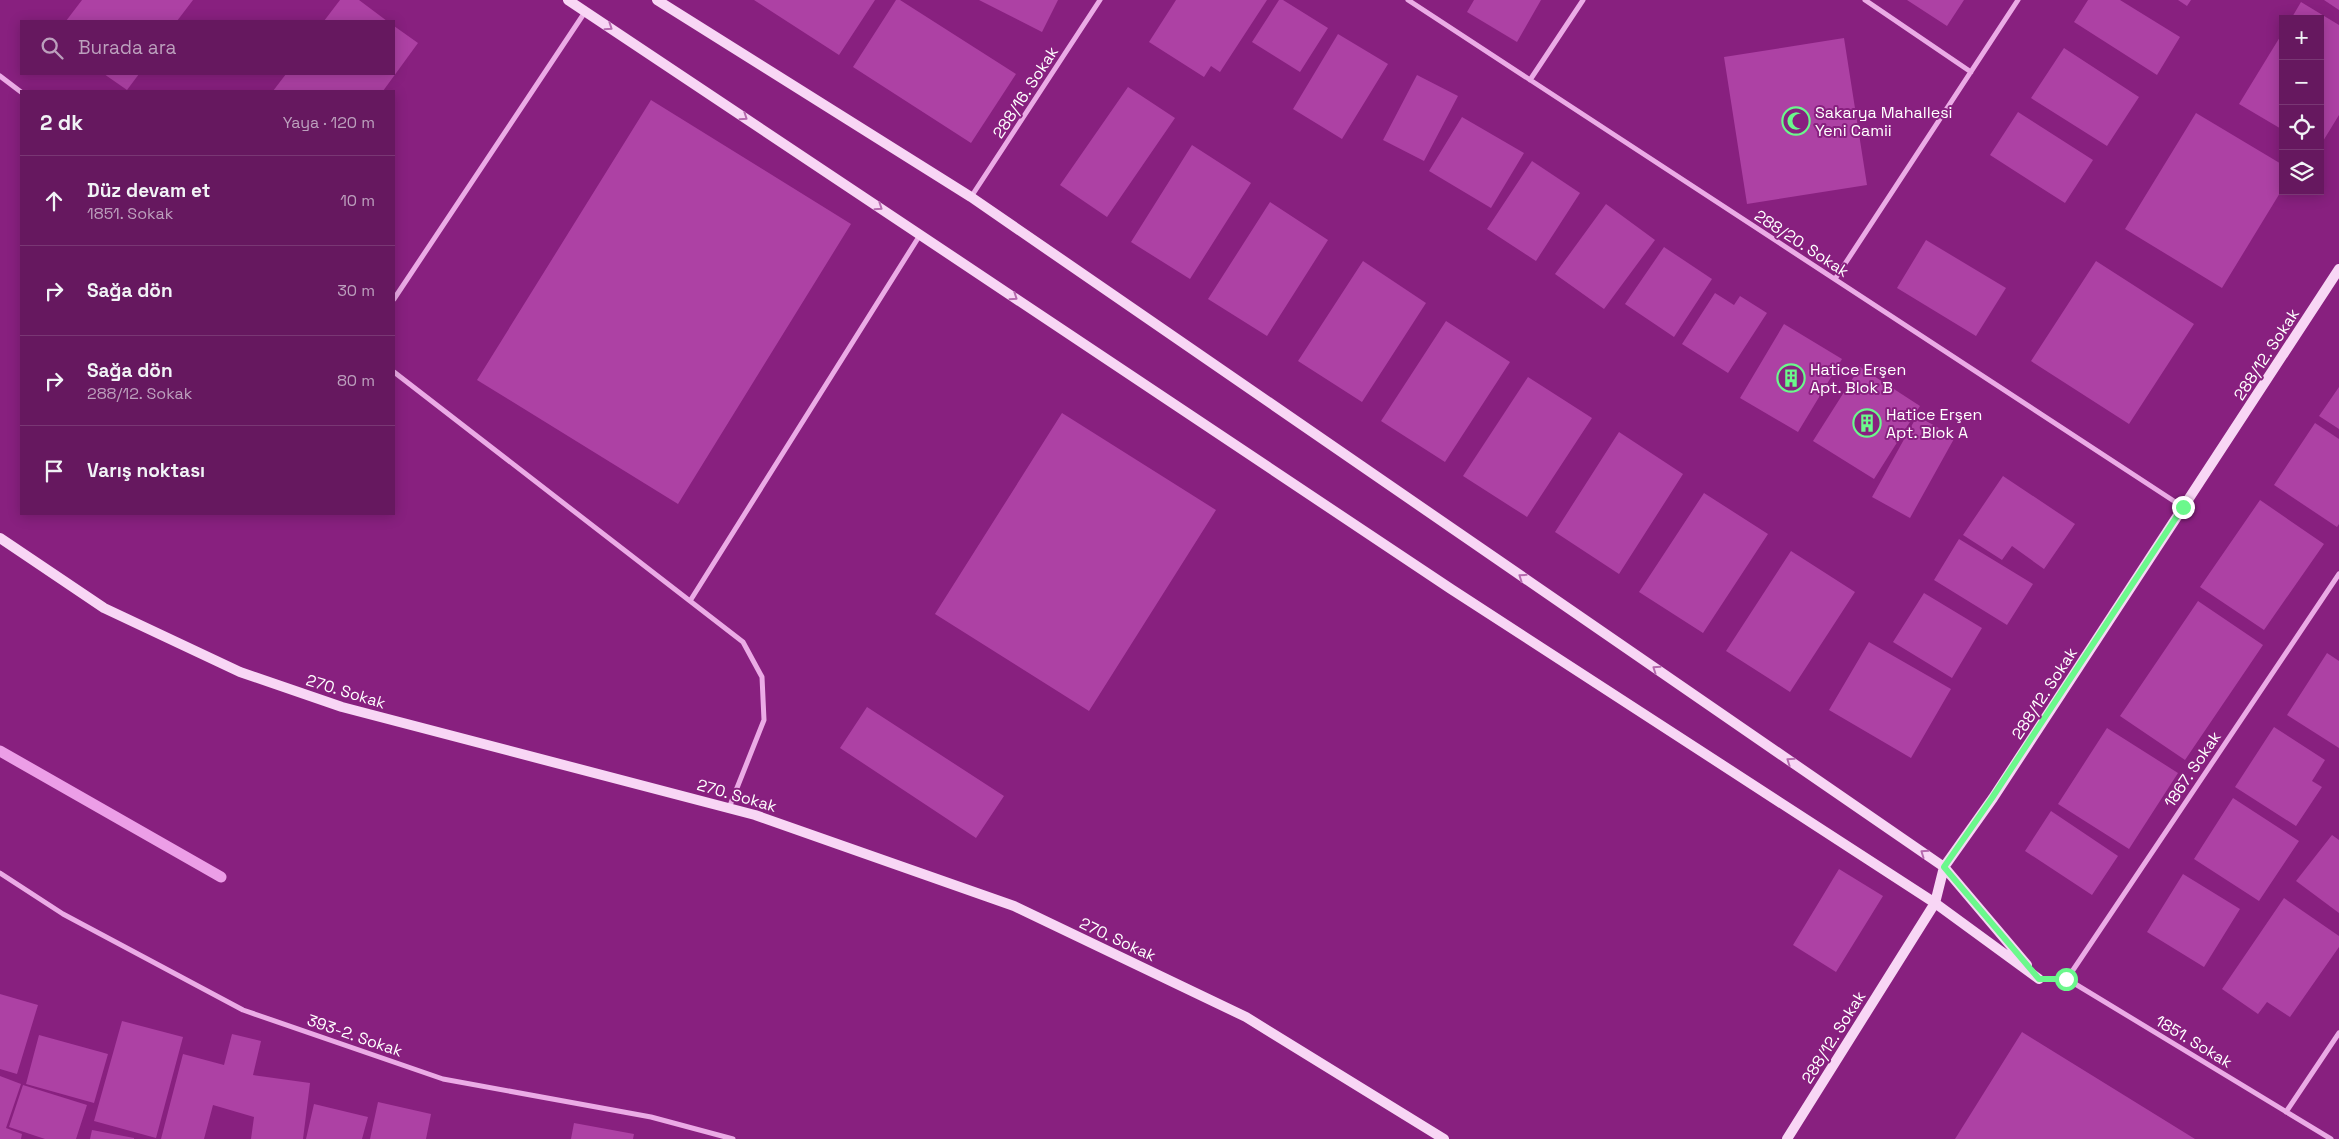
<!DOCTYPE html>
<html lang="tr">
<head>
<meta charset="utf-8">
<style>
  body { margin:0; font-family:"Space Grotesk",sans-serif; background:#6c2165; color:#f1f3f6 }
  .controls { position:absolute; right:15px; top:15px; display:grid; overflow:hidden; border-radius:0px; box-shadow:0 2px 12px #0003 }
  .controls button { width:45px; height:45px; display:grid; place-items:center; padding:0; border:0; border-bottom:1px solid #793774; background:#66185f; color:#f1f3f6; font:25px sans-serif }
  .stop { position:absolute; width:15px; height:15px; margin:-11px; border:4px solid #6bf88c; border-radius:50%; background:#fff }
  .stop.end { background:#6bf88c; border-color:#fff; box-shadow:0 1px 5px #0008 }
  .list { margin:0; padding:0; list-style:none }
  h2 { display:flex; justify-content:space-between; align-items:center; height:65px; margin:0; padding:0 20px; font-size:21px }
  h2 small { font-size:16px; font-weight:400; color:#bca0bd }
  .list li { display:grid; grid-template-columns:32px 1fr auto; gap:15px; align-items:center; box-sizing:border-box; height:90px; padding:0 20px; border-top:1px solid #793774 }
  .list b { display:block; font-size:19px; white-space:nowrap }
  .list p { margin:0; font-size:16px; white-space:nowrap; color:#bca0bd }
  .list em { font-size:16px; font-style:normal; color:#bca0bd }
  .icon { flex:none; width:28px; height:28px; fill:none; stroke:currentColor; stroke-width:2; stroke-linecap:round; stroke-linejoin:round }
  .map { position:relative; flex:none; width:2339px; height:1139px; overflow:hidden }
  .search { position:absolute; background:#66185f; box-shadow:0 2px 12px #0003; left:20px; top:20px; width:375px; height:55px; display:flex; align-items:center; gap:12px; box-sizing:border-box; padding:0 18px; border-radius:0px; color:#bca0bd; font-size:19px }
  .panel { position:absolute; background:#66185f; box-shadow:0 2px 12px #0003; left:20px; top:90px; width:375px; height:425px; border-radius:0px }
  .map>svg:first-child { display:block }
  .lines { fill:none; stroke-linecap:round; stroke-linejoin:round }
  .stream { stroke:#ec9ee7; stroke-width:11 }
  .building { fill:#ad41a4 }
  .street { stroke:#ebabe6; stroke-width:5 }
  .secondary { stroke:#f8d6f5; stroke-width:10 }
  .oneway { stroke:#b569ae }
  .route { stroke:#6bf88c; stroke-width:6 }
  .labels { text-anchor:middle; stroke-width:4; stroke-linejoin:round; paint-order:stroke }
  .street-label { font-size:16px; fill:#fff; stroke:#88207f }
  .poi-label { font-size:16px; fill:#fff; stroke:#88207f; text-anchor:start }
</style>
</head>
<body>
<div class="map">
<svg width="2339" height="1139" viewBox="0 0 2339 1139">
  <rect width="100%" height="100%" fill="#88207f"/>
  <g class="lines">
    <!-- stream -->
    <path class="stream" d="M0,751L221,877"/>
  </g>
  <!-- building -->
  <path class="building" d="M82,0H193L177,21H66Z
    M340,0H359L387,21H324Z
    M754,0H875L839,55Z
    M896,0H900L1016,74L971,143L853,67Z
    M979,0H1058L1042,32Z
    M1176,0H1267L1220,72L1211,66L1204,77L1149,42Z
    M1279,0H1283L1328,28L1300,72L1252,42Z
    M1474,0H1541L1517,42L1467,12Z
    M1907,0H1964L1947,26Z
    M2088,0H2120L2180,37L2157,75L2074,22Z
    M2178,0H2191L2187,6Z
    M2324,0H2339V10Z
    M2301,2L2339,25V115L2320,146V19H2291Z
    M394,26L418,43L383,91H273L286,74H394Z
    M2283,32V130L2239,104Z
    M1338,34L1388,64L1342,139L1293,109Z
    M1844,38L1867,185L1747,204L1724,57Z
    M2064,48L2139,97L2107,146L2031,98Z
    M104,74H139L127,90Z
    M1417,75L1458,96L1424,161L1383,140Z
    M1128,87L1175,118L1107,217L1060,185Z
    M651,100L851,224L678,504L477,380Z
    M2018,112L2093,160L2065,203L1990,155Z
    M2196,113L2283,165V188L2222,288L2125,229Z
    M1462,117L1524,153L1491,208L1429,171Z
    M1192,145L1251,183L1190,279L1131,242Z
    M1532,161L1580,193L1536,261L1487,229Z
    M1270,202L1328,240L1267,336L1208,299Z
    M1606,204L1655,240L1604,309L1555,274Z
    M1926,240L2006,288L1976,336L1897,288Z
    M1664,247L1712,279L1674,337L1625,304Z
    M1363,261L1426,303L1362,402L1298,361Z
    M2096,261L2194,324L2129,424L2031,361Z
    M1715,293L1734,305L1740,296L1767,313L1728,373L1682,344Z
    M1446,321L1510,362L1445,462L1381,421Z
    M1784,324L1842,359L1798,432L1740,398Z
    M1860,367L1920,406L1874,479L1813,441Z
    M1528,377L1592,418L1527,517L1463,476Z
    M2339,387V429L2319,416Z
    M1062,413L1216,510L1089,711L935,614Z
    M1917,416L1955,437L1910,518L1872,497Z
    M2315,423L2339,439V524L2337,527L2274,485Z
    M1619,432L1683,474L1619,574L1555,532Z
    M2003,476L2075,524L2044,569L2012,546L2002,560L1963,535Z
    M1704,493L1768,534L1703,633L1639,592Z
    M2260,500L2324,544L2264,630L2200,587Z
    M1959,539L2033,584L2007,625L1934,580Z
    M1791,551L1855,592L1790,692L1726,651Z
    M1924,593L1982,628L1952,678L1893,642Z
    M2198,601L2263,645L2185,760L2120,716Z
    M1869,642L1951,689L1911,758L1829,710Z
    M2327,653L2339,661V748L2287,715Z
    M867,707L1004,796L976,838L840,748Z
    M2274,727L2325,760L2312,781L2322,787L2296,826L2235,787Z
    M2107,728L2178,773L2129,849L2058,804Z
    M2233,798L2299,841L2259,901L2194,859Z
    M2051,811L2118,856L2092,895L2025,851Z
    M2332,835L2339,840V913L2296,881Z
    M1839,869L1883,896L1836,972L1793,945Z
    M2183,874L2240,909L2204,967L2147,932Z
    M2284,898L2339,936V947L2290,1017L2267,1002L2258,1014L2222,989Z
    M0,994L38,1005L17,1074L0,1069Z
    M122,1021L183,1037L156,1138L94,1121Z
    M2022,1032L2195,1139H1955Z
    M232,1034L261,1041L253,1075L310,1083L303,1139H251L254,1117L213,1105L204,1139H161L183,1054L224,1065Z
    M39,1035L108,1054L94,1103L26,1084Z
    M0,1076L21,1084L6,1128L22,1134L21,1139H0Z
    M23,1085L87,1105L76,1139H45L9,1127Z
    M378,1102L431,1114L426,1139H370Z
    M314,1104L368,1117L362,1139H306Z
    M574,1123L634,1134L633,1139H571Z
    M92,1130L134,1138V1139H90Z"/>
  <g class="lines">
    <!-- street -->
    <path class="street" d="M1408,0L2183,507
      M1865,0L1971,72
      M0,76L21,92
      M1530,80L1583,0
      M971,197L1100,0
      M1835,279L2018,0
      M394,299L585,12
      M394,372L743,642L762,677L764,720L729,808
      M690,601L920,235
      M0,873L63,914L243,1010L443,1079L651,1117L733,1139
      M2039,979H2067L2331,1139
      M2067,979L2339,574
      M2286,1112L2339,1033"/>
    <!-- secondary -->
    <path class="secondary" d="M568,0L1451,589L1935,903L2039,979
      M657,0L971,197L1944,867L2027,965
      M0,538L104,608L240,672L342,707L755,815L1014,906L1246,1017L1444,1139
      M1787,1139L1935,903L1944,867L1993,798L2339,269"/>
  </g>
  <!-- one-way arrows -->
  <defs><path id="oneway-chevron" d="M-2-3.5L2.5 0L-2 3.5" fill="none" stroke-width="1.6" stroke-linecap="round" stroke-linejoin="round" transform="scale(1.25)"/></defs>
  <g class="oneway">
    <use href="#oneway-chevron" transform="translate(609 27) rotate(34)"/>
    <use href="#oneway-chevron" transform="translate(744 117) rotate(34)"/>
    <use href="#oneway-chevron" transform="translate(879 207) rotate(34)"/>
    <use href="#oneway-chevron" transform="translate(1014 297) rotate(34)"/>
    <use href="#oneway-chevron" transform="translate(1522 577) rotate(-145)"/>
    <use href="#oneway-chevron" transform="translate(1656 669) rotate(-145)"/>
    <use href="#oneway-chevron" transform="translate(1790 761) rotate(-145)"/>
    <use href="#oneway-chevron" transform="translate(1924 853) rotate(-145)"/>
  </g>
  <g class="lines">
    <!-- route -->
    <path class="route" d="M2066,979H2039L1944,867L1992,798L2183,507"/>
  </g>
  <!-- icons -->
  <defs>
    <g id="mosque-ring" transform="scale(1.4375)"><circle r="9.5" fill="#88207f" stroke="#6bf88c" stroke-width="1.5"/><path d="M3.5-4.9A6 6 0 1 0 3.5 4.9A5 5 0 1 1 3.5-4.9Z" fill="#6bf88c"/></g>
    <g id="building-ring" transform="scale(1.4375)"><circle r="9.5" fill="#88207f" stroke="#6bf88c" stroke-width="1.5"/><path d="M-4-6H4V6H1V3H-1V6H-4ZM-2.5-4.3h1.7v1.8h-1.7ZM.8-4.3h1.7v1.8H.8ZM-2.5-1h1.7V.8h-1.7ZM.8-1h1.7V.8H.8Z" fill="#6bf88c"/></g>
  </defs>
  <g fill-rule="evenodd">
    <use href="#mosque-ring" x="1796" y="121"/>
    <use href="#building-ring" x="1791" y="378"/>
    <use href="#building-ring" x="1867" y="423"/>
  </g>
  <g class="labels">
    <!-- street labels -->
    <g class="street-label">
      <text transform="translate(1025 92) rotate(-57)" y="6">288/16. Sokak</text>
      <text transform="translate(1802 243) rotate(33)" y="6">288/20. Sokak</text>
      <text transform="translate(2266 354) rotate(-57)" y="6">288/12. Sokak</text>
      <text transform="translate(346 691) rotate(17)" y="6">270. Sokak</text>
      <text transform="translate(2044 693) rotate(-57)" y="6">288/12. Sokak</text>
      <text transform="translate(2192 769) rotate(-56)" y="6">1867. Sokak</text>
      <text transform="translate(737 795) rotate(16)" y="6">270. Sokak</text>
      <text transform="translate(1118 939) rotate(25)" y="6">270. Sokak</text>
      <text transform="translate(355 1035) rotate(19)" y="6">393-2. Sokak</text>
      <text transform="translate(1833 1037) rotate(-58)" y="6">288/12. Sokak</text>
      <text transform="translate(2194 1041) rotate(31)" y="6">1851. Sokak</text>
    </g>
    <!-- poi labels -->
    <g class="poi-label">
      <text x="1815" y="118">Sakarya Mahallesi<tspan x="1815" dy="18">Yeni Camii</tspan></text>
      <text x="1810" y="375">Hatice Erşen<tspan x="1810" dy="18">Apt. Blok B</tspan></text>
      <text x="1886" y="420">Hatice Erşen<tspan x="1886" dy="18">Apt. Blok A</tspan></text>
    </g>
  </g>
</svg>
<div class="controls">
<button>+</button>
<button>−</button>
<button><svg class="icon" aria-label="locate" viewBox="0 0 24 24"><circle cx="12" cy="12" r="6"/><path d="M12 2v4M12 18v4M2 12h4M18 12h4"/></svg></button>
<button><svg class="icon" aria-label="layers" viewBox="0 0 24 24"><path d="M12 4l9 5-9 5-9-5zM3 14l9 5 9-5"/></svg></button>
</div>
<div class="stop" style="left:2066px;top:979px"></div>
<div class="stop end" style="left:2183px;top:507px"></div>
<div class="search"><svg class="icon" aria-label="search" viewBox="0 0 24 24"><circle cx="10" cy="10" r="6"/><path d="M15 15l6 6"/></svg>Burada ara</div>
<section class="panel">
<h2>2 dk<small>Yaya · 120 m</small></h2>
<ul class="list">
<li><svg class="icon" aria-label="ahead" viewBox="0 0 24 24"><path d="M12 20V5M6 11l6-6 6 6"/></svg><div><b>Düz devam et</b><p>1851. Sokak</p></div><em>10 m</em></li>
<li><svg class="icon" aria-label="right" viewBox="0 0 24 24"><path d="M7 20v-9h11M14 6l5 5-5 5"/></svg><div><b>Sağa dön</b></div><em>30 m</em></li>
<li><svg class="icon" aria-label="right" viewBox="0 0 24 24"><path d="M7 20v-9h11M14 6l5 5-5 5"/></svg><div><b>Sağa dön</b><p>288/12. Sokak</p></div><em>80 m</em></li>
<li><svg class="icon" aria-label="arrive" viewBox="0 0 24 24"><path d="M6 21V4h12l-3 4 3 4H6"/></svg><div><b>Varış noktası</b></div></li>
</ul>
</section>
</div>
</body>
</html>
